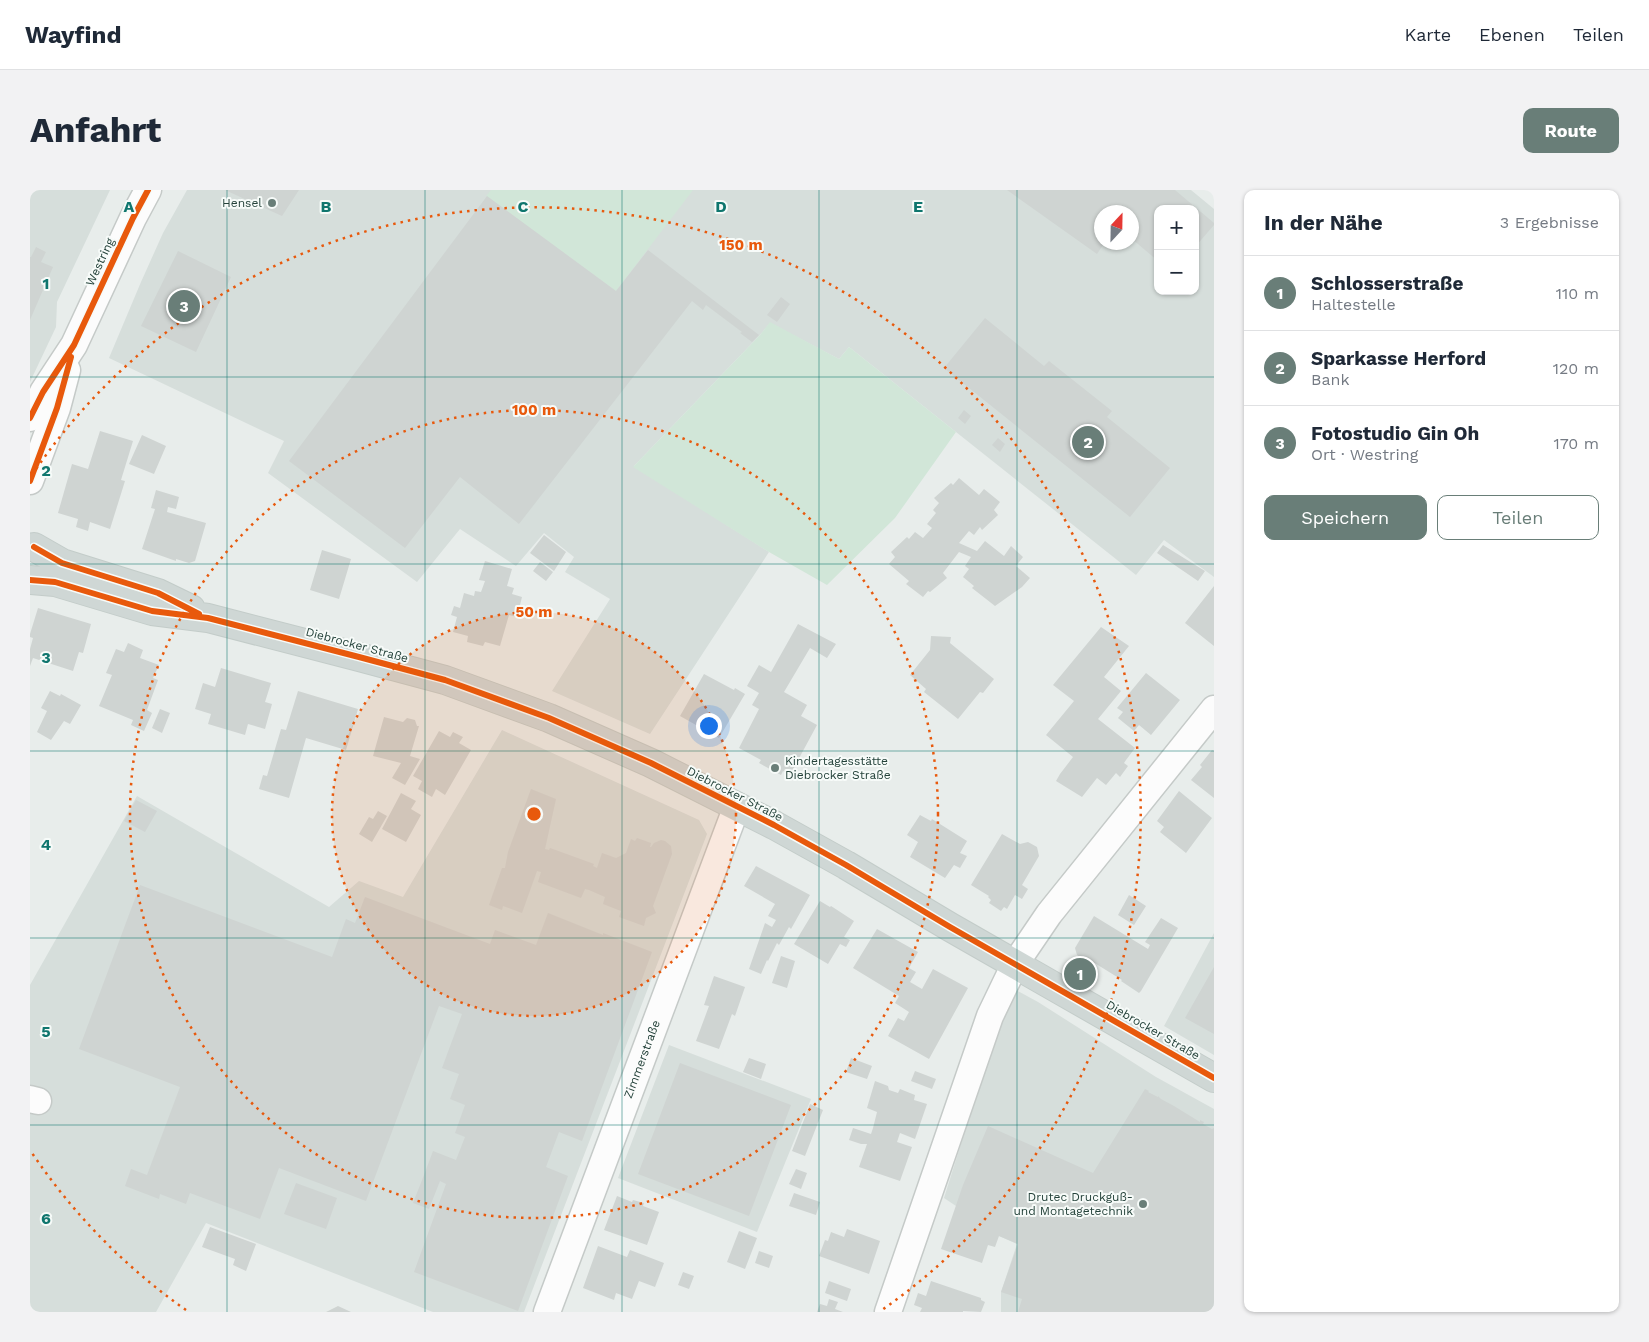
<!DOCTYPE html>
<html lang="de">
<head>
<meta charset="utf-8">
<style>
  body { margin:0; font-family:"Work Sans",sans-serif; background:#f2f2f3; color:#1f2937 }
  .controls { position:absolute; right:15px; top:15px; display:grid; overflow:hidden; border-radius:10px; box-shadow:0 1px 4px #0004 }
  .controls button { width:45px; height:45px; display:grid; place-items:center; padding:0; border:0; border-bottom:1px solid #e0e1e3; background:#fff; color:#1f2937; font:25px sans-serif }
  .compass { position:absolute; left:1064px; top:15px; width:45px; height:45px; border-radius:50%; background:#fff; box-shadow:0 1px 4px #0004; rotate:22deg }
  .you { position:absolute; left:678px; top:535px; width:18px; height:18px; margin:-12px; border:4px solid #fff; border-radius:50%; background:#1a73e8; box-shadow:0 0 0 8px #1a73e833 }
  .badge { display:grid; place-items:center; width:32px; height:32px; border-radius:50%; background:#697e78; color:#fff; font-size:16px; font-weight:700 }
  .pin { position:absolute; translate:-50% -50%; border:2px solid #fff; box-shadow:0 1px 5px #0006 }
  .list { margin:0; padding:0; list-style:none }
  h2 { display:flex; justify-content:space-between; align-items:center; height:65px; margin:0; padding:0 20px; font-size:21px }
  h2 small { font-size:16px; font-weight:400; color:#747a83 }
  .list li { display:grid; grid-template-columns:32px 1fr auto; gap:15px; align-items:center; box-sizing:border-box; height:75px; padding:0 20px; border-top:1px solid #e0e1e3 }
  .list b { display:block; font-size:19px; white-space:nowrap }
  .list p { margin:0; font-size:16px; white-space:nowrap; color:#747a83 }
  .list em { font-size:16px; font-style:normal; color:#747a83 }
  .actions { display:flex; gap:10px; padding:15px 20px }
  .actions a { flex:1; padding:11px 0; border:1px solid #697e78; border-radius:10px; text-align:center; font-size:18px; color:#697e78 }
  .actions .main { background:#697e78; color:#fff }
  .map { position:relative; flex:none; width:1184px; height:1122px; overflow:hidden; border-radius:10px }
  header { display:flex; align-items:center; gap:30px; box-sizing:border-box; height:70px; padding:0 25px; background:#fff; border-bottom:1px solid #e0e1e3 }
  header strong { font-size:24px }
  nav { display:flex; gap:28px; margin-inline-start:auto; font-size:18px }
  .intro { display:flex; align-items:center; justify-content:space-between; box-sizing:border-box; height:120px; padding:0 30px }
  h1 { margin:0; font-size:35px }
  .button { padding:12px 22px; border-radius:10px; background:#697e78; color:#fff; font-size:18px; font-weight:700 }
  main { display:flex; gap:30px; padding:0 30px }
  aside { flex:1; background:#fff; border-radius:10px; box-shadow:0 1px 4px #0004 }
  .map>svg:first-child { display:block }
  .built { fill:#d6dedb; fill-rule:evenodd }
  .green { fill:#d1e6d8 }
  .building { fill:#cfd4d2 }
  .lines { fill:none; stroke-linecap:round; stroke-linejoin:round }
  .minor-casing { stroke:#c5cac8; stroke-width:29 }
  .major-casing { stroke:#c3ccc9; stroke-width:30 }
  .minor { stroke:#fcfcfc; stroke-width:26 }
  .major { stroke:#cfd7d5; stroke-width:28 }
  .cycleway-casing { stroke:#f7fbf9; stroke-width:9 }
  .cycleway { stroke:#e8590c; stroke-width:6 }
  .grid { fill:none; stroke:#0f766e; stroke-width:1; stroke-opacity:0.55 }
  .ring { fill:none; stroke:#e8590c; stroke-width:2.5; stroke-dasharray:2.5 5 }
  .poi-dot { fill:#697e78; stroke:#f7fbf9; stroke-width:2 }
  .labels { text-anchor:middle; stroke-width:4; stroke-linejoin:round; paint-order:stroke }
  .poi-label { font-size:12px; fill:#24423a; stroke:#f7fbf9; text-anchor:end }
  .street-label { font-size:12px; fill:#24423a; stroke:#f7fbf9 }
  .grid-label { font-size:16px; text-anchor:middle; font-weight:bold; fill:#0f766e; stroke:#f7fbf9; stroke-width:4; stroke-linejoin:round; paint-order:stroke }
  .centre { fill:#e8590c; stroke:#f7fbf9; stroke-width:2.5 }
  .ring-label { font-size:15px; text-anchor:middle; font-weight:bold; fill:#e8590c; stroke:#f7fbf9; stroke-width:4; stroke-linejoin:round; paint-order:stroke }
</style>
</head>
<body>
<header>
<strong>Wayfind</strong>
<nav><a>Karte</a><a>Ebenen</a><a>Teilen</a></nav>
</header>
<div class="intro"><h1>Anfahrt</h1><a class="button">Route</a></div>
<main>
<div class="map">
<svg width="1184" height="1122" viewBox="0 0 1184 1122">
  <rect width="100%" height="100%" fill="#e8edeb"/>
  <!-- built -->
  <path class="built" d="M0,0H80L27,112L26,137L0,192Z
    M157,0H1161L1184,19V387L1134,350L1106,385L819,157L809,169L740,133L730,145L604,276L739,362L620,544L522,501L580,409L535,382L544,367L514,343L486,376L430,339L387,392L238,283L254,251L79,168L111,92L133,43ZM1128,19H1165V101H1128ZM1072,22H1102V52H1072Z
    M472,540L669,630L677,644L494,1122H403L176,1033L126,1122H0V795L107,606L299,717L329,691L373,707Z
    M1184,743V865L1134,836Z
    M984,799L1008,812L1126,887L1184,919V1122H971V1102L987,1054L969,1046L967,1030L926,1016L914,1008L970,830Z
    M639,855L781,909L727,1042L588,988Z"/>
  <!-- green -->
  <path class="green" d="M461,0H663L586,101L456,6Z
    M740,132L809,169L819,157L926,242L865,328L797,395L739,362L603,277L730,145Z"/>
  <!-- building -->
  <path class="building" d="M195,0H269L252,26Z
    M977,0H1145L1184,33V35L1165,57V19H1128V71L1102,49V22H1072V52H1075L1067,64Z
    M457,6L586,101L618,60L729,145L722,152L710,143L712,142L676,115L673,120L662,111L489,334L430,287L375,358L259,271Z
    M6,57L16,62L11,72L23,77L0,130V67H1Z
    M148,61L201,87L166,162L111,136Z
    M751,107L760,114L747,132L737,125Z
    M955,128L1014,176L1019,171L1082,221L1077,227L1140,278L1100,327L914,178Z
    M934,220L941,226L935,234L928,228Z
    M70,241L103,251L91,290L95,291L80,339L60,332L58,341L46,337L48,329L28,323L42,274L58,279Z
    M112,245L136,256L124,284L99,274Z
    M968,248L975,254L970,262L962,255Z
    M929,288L949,305L954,299L970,312L964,320L968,325L952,340L950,337L944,345L939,341L929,353L947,361L955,351L974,366L981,356L993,367L986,376L1000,388L992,397L965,416L942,398L944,396L933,387L939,379L935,376L941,367L929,362L913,383L917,388L900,402L898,401L893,407L876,394L879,391L859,374L865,367L861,362L877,347L879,349L885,342L893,348L902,338L897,334L906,323L903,320L909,313L904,308L921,293L923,295Z
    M126,300L149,307L146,319L138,317L137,322L176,333L165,371L159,373L146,369V371L112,359L125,319L121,318Z
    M514,345L536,362L524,381L500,363Z
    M1133,355L1175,381L1168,391L1127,363Z
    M292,360L321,369L309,409L280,400Z
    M455,371L482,379L477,396L484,398L482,404L492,407L487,427L479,425L470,456L455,452L453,456L437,452L438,446L423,442L427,427L421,425L424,416L430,418L434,403L444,406L445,401L451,402L455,391L449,390Z
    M510,372L523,382L516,391L503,381Z
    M1184,396V456L1155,433Z
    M8,418L61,434L53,463L49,462L43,481L3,468L0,476V459L3,448L0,447V444Z
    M768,434L806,454L797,468L780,458L754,502L777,515L771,526L787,535L760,585L753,581L751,585L729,573L731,570L709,558L729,519L722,515L729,503L717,496L729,475L741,482Z
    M1071,437L1099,456L1074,487L1091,501L1068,529L1105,558L1096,570L1094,573L1098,576L1090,587L1086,583L1076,595L1067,588L1052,607L1026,591L1030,584L1043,567L1016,545L1044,511L1023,495Z
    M901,446L921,447L920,453L964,489L953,503L950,502L928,529L894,502L896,499L880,485L900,460Z
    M98,453L113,460L110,468L129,475L123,488L128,490L117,520L122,523L114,541L101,535L103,530L69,516L82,485L76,483L86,459L94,462Z
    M191,478L241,493L235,512L242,514L235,539L218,534L215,545L178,534L181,524L165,519L173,493L185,497Z
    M1116,483L1150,510L1121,545L1109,535L1104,541L1088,528L1093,522L1087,518Z
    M674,484L704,500L705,498L715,504L689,548L650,526Z
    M20,501L30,506L31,504L51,515L40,534L34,531L21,550L7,542L17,521L11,518Z
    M268,501L328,519L316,560L276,548L259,608L229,599L233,585L237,586L251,539L256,540Z
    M130,519L140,523L132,543L122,538Z
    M354,527L373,532L377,528L385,530L387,536H389L380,566L390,569L375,595L362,588L371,573L343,566Z
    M409,541L420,547L423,542L433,547L429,553L441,560L415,605L406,599L402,607L388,599L392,591L383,586Z
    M1182,560L1184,561V608L1161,590L1172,577L1170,575Z
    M501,599L526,609L515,659L519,660L520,658L564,674L563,676L567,678L572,663L586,668L596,663L601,649L605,651L607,648L621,653L620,657H621L624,653L631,650L635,651L641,656L642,664L623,716L626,723L616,728L614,736L589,727L591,721L573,714L575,707L559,700L555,699L551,708L508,692L511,682L507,681L492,723L473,716L472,720L459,715L472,678H475L478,662Z
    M1149,601L1182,628L1156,663L1130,642L1134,637L1127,631Z
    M371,603L386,611L381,619L391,625L376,652L352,639Z
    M106,610L127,621L115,642L94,631Z
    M348,621L357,626L342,652L329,644L339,627L343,629Z
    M890,625L901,631L902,629L937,651L930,663L937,666L930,678L924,675L915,688L880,667L888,652L877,645Z
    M972,644L990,654L998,652L1007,657L1009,666L992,695L998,699L992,709L985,705L977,719L974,717L971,721L959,713L961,710L958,707L959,706L941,695Z
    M726,676L780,705L761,739L759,737L749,755L747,753L738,771L737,770L731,784L719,779L735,733L742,737L746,730L738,726L745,714L714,696Z
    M110,695L302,767L316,729L325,733L335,707L460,754L465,740L506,755L518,723L573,745V743L622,762L552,951L529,942L516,977L538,986L488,1121L384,1082L416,994L410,991L399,1019L383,1013L394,985L403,961L426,970L435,947L425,943L435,915L420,909L429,884L412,878L432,824L409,816L336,1011L249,978L230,1029L160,1003L156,1014L130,1004L129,1009L95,996L101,979L117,985L150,897L49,859Z
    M1099,705L1116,716L1104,735L1088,725Z
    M790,711L800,717L801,716L824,731L814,747L820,750L816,757L810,754L798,774L764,754Z
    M1064,726L1118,759L1120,755L1115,752L1131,728L1148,738L1111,801L1109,803L1091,791L1092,790L1063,772L1061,774L1047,765L1045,758Z
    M847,739L888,762L879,778L886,782L880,792L892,799L903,779L938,798L899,869L858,846L868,828L874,831L879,822L865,813L869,806L823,778Z
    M751,766L765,771L757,798L742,793Z
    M1184,777V844L1155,828Z
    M684,786L715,797L705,826L702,824L689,859L666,851L679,816L674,815Z
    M719,868L736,874L731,889L713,882Z
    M821,868L842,876L837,889L816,882Z
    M650,873L761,915L719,1026L608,984Z
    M885,881L906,889L902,899L881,891Z
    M845,891L858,896L859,900L868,903L870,899L885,905L884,910L897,914L885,949L870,943L867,952L882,957L870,991L829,977L837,954H831L819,950L823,938L841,944L843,938L847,922L837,918Z
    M1115,899L1119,901L1118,902L1128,907V906L1131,909L1144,916L1170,932V930L1174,932L1173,934L1182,939L1184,938V1122H988L992,1109L971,1102L988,1054L969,1046L965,1057L958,1055L952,1073L911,1059L933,995L958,936L1063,983Z
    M780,914L793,920L775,966L762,961Z
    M766,979L777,983L771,999L759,994Z
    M266,993L307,1008L296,1039L254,1024Z
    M764,1003L790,1012L786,1025L759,1016Z
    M587,1006L602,1012L603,1010L614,1013L613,1016L629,1022L617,1055L574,1040Z
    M180,1037L226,1054L216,1081L203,1075L205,1069L172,1057Z
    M817,1039L850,1051L839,1084L789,1066L795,1050L798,1051L801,1042L814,1047Z
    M709,1041L727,1048L715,1079L697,1072Z
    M568,1056L597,1067L600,1060L634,1073L625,1097L609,1091L602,1109L586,1103L584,1110L553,1098Z
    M729,1061L743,1066L739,1078L725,1073Z
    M653,1082L664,1086L659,1099L648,1095Z
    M799,1091L821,1099L817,1111L795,1103Z
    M901,1091L951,1108V1110L955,1112L951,1122L933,1121V1122H890L892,1118L884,1115L888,1103L896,1106Z
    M799,1109L808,1112L805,1119L813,1122H787L790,1114L797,1116Z
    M308,1116L321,1122H296Z"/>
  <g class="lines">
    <!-- minor casing -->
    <g class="minor-casing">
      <g id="minor">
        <path d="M0,228L13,202L44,155L103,28L118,0"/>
        <path d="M0,291L27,218L37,180"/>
        <path d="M0,909L8,911"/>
        <path id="s1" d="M517,1122L707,616"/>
        <path d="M858,1122L960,826L985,774L1019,724L1184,519"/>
      </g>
    </g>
    <!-- major casing -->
    <g class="major-casing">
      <path id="major" d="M4,357L32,373L128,403L161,419
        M0,390L25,392L122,421L178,428L329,467L415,490L519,528L621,573L744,635L816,675L920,737L1184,888"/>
    </g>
    <!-- minor -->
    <use href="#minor" class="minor"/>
    <!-- major -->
    <use href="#major" class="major"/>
    <!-- cycleway casing -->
    <g class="cycleway-casing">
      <path id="cycleway" d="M0,228L13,202L44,155L103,28L118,0
        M0,291L27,218L41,167
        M4,357L32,373L128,403L169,424
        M0,390L25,392L122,421L178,428L329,467L415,490L519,528L621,573L744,635L816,675L920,737L1184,888"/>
    </g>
    <!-- cycleway -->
    <use href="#cycleway" class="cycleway"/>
  </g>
  <!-- grid -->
  <path class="grid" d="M197,0V1122M395,0V1122M592,0V1122M789,0V1122M987,0V1122M0,187H1184M0,374H1184M0,561H1184M0,748H1184M0,935H1184"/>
  <!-- distance rings -->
  <circle cx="504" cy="624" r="202" fill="#e8590c" fill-opacity=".12"/>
  <g class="ring">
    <circle cx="504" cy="624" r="202"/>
    <circle cx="504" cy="624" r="404"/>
    <path d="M156 1120A606 606 0 0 1 2 963M2 285A606 606 0 1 1 852 1120"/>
  </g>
  <!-- markers -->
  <g class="poi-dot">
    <circle cx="242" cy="13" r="5"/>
    <circle cx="745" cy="578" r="5"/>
    <circle cx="1113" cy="1014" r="5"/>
  </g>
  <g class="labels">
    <!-- poi labels -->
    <g class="poi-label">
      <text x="232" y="17">Hensel</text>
      <text x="755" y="575" text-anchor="start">Kindertagesstätte<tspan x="755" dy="14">Diebrocker Straße</tspan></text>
      <text x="1103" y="1011">Drutec Druckguß-<tspan x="1103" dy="14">und Montagetechnik</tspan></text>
    </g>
    <!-- street labels -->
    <g class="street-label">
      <text transform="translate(70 72) rotate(-65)" y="4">Westring</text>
      <text transform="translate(327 455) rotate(15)" y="4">Diebrocker Straße</text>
      <text transform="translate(705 604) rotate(27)" y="4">Diebrocker Straße</text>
      <text transform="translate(1123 840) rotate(30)" y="4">Diebrocker Straße</text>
      <text dy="4" stroke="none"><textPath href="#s1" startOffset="270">Zimmerstraße</textPath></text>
    </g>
  </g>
  <g class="grid-label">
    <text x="99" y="22">A</text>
    <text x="296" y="22">B</text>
    <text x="493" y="22">C</text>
    <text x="691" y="22">D</text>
    <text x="888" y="22">E</text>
    <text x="16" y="99">1</text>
    <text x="16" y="286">2</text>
    <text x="16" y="473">3</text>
    <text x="16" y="660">4</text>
    <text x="16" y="847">5</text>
    <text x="16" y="1034">6</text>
  </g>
  <circle cx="504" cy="624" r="8" class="centre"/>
  <g class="ring-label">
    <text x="711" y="60">150 m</text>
    <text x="504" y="225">100 m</text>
    <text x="504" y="427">50 m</text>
  </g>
</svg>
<div class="controls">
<button>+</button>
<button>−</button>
</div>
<svg class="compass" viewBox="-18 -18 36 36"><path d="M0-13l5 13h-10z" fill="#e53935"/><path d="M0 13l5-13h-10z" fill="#747a83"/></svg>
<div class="you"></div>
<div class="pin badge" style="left:1050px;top:784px">1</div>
<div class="pin badge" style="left:1058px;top:252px">2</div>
<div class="pin badge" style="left:154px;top:116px">3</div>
</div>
<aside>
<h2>In der Nähe<small>3 Ergebnisse</small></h2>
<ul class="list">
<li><span class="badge">1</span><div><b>Schlosserstraße</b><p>Haltestelle</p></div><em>110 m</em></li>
<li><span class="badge">2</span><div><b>Sparkasse Herford</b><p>Bank</p></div><em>120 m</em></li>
<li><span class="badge">3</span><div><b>Fotostudio Gin Oh</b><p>Ort · Westring</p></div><em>170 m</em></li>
</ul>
<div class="actions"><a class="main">Speichern</a><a>Teilen</a></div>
</aside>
</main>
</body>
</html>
